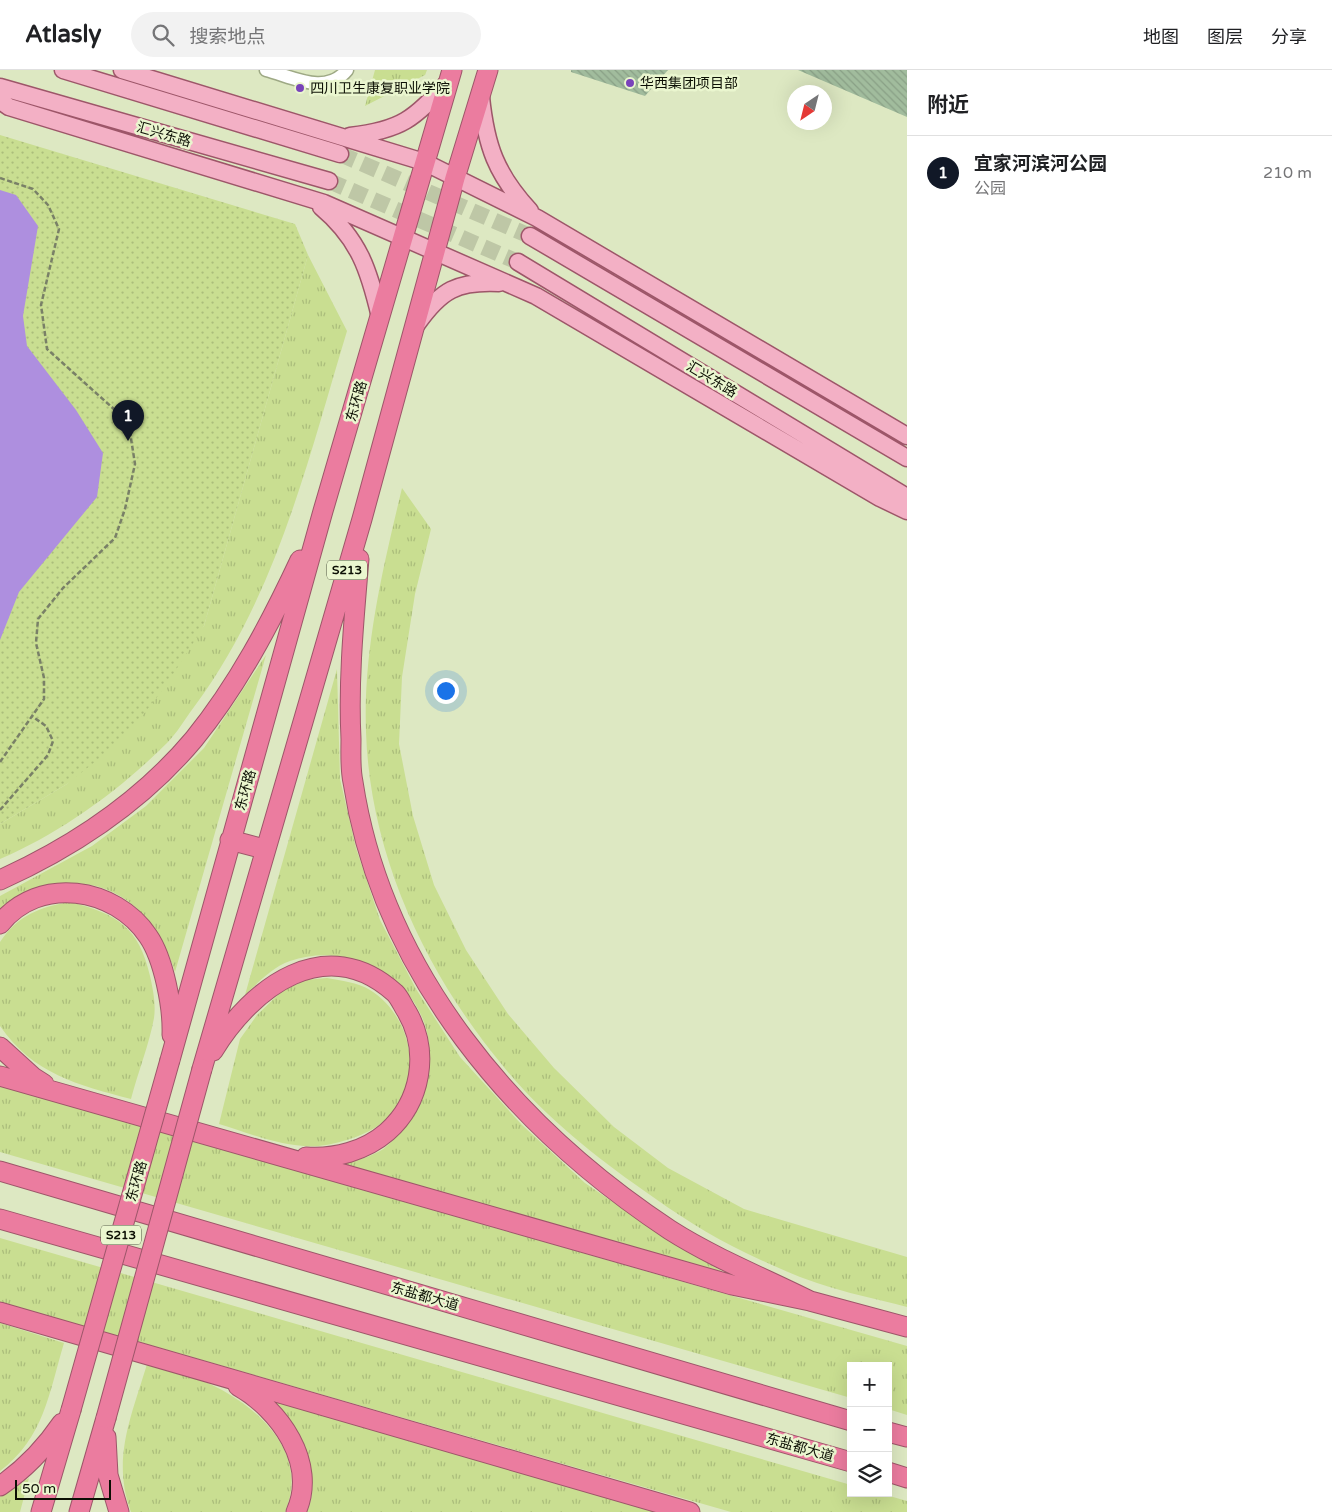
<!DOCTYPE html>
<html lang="zh">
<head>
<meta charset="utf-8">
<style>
  body { margin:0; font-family:"Varela Round","Noto Sans SC",sans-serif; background:#f2f2f2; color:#202124 }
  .controls { position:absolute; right:15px; bottom:15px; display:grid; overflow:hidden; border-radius:0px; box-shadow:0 5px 20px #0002 }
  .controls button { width:45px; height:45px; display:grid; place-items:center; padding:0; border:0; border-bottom:1px solid #e0e0e0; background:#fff; color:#202124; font:25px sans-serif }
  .compass { position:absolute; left:787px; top:15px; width:45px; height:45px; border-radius:50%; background:#fff; box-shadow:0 5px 20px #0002; rotate:215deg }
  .scale { position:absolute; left:15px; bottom:12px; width:96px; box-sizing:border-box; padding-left:5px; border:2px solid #0c0f04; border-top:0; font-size:14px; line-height:18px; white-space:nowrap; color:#0c0f04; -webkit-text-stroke:4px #eaf6cf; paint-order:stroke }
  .you { position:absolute; left:445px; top:620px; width:18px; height:18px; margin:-12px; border:4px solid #fff; border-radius:50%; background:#1a73e8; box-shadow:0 0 0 8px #1a73e833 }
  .badge { display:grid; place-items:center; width:32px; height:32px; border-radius:50%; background:#111827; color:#fff; font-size:16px; font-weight:700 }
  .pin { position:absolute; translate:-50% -41px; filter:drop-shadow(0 1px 2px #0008) }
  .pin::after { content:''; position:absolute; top:26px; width:18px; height:15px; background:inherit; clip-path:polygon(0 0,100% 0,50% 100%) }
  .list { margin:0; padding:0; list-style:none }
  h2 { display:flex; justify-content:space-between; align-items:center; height:65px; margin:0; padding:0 20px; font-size:21px }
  h2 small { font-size:16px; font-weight:400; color:#757577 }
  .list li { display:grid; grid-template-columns:32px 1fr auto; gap:15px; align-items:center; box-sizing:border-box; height:75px; padding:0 20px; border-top:1px solid #e0e0e0 }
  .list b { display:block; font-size:19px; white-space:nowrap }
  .list p { margin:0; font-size:16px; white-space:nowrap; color:#757577 }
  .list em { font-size:16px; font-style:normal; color:#757577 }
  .icon { flex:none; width:28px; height:28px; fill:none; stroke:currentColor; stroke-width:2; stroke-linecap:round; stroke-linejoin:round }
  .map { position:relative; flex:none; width:907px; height:1442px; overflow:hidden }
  header { display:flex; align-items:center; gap:30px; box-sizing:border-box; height:70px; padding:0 25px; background:#fff; border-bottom:1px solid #e0e0e0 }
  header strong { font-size:24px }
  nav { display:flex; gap:28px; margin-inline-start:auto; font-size:18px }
  .search { width:350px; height:45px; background:#f2f2f2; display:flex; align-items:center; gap:12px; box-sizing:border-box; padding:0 18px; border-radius:28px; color:#757577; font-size:19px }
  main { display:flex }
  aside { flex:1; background:#fff }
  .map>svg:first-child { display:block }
  .grass { fill:url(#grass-tufts) }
  .park { fill:url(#park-dots) }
  .water { fill:#ae8fdf }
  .building { fill:url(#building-back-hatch) }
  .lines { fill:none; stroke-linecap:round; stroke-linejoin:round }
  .major-tunnel { stroke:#bec7a6; stroke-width:16; stroke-dasharray:16 8; stroke-linecap:butt }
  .minor-casing { stroke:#9ea985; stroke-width:15 }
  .major-casing { stroke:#9d5669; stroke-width:19 }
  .highway-casing { stroke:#9d5669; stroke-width:21 }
  .path { stroke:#798067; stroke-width:2.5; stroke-dasharray:5 2.5; stroke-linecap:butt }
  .minor { stroke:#fff; stroke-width:12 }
  .major { stroke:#f3b0c5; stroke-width:16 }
  .highway { stroke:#eb7c9f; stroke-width:19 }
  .highway-bridge-casing { stroke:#9d5669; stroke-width:21; stroke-linecap:butt }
  .highway-bridge { stroke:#eb7c9f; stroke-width:19 }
  .poi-dot { fill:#7943ba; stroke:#eaf6cf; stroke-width:2 }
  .labels { text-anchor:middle; stroke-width:5; stroke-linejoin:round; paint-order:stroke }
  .shield { fill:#eaf6cf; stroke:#4f5441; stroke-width:1 }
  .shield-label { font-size:12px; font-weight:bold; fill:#0c0f04 }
  .poi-label { font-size:14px; fill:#0c0f04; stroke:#eaf6cf; text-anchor:start }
  .street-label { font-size:14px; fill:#0c0f04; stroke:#eaf6cf }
</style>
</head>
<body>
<header>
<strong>Atlasly</strong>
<div class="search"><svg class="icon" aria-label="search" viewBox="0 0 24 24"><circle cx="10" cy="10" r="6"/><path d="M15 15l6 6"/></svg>搜索地点</div>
<nav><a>地图</a><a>图层</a><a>分享</a></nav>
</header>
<main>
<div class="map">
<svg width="907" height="1442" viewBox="0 0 907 1442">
  <defs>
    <pattern id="grass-tufts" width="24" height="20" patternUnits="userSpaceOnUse" patternTransform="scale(1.25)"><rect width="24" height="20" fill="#c9de91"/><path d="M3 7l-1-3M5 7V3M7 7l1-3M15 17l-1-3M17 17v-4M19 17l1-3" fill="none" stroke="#abbd7b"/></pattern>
    <pattern id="park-dots" width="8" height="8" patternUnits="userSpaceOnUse" patternTransform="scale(1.25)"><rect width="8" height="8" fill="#c9de91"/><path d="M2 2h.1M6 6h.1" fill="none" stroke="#abbd7b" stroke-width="1.8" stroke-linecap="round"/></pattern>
    <pattern id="building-back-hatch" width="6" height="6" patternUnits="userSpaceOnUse" patternTransform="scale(1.25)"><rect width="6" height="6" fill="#a1bc9d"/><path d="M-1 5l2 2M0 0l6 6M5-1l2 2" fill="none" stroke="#89a086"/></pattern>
  </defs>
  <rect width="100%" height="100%" fill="#dde8c2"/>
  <!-- grass -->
  <path class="grass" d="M375,0H427L425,5L365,36Z
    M308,185L347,261C308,390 276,527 194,637C185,649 177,663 167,673C120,720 61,763 0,789V754L67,714L204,556Z
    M402,418L431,459L415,524L402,607L399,674L413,746L434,815L466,880L508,944L554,998L614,1057L668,1098L744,1139L907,1187V1237C877,1229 846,1223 817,1213C793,1205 769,1194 746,1183C710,1166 675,1143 643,1120C593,1085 542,1044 503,996C425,902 370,785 366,662C363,579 383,498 402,418Z
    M266,585L175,902C149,817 74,787 0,839V826L92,776L146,736L204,678Z
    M337,599L340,709L356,778L380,850L416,919L460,987L522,1055L585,1113L667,1169L728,1205L342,1094C354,1091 367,1088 378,1082C386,1079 392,1070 398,1065C418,1046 427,1025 428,998C428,990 430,982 429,975C423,909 351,870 290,891C272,897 258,913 245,925Z
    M70,832C117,844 139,857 150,906C153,919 156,935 154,948C149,975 138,1002 131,1029C78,1015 33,1004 0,956V872C18,845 40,837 70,832Z
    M327,908C342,911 357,912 370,920C412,946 424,1008 391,1045C375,1062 348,1071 326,1075C291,1081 252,1064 219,1054L240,969L257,945L281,922L305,910Z
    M0,1016L907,1276V1345L888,1339V1296H851V1328L0,1082Z
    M0,1168L851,1415V1423H879L907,1431V1442H731L0,1232Z
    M0,1253L64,1273C49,1323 44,1368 0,1401Z
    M147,1294C168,1301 191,1305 210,1314C259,1337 310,1384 285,1442H131C111,1389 132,1345 147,1294Z
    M274,1330L659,1442H307C324,1403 298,1359 274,1330Z
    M29,1408L20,1442H0V1427Z"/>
  <!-- park -->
  <path class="park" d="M0,65L295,154L308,185L204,556L165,617L124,669L67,714L0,754Z"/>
  <!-- water -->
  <path class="water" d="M0,120L16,125L38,156L23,246L27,276L76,340L103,383L97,427L19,522L0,570Z"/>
  <!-- building -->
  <path class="building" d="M571,0H668L645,26L571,2Z
    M798,0H907V47Z"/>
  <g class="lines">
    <!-- major-tunnel -->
    <path class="major-tunnel" d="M340,84L530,166
      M329,111L518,192"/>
    <!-- minor casing -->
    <g class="minor-casing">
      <path id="minor" d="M266,0C293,7 326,26 347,0"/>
    </g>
    <!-- major casing -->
    <g class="major-casing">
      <path id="major" d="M63,0L340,84
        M122,0L424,92L537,148L907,366
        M0,17L329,111
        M481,27C486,76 496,104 530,141
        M0,31L9,37L324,133L536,226L880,428L907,441
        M350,66C403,60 413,49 449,11
        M321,137C359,169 369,200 380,247
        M530,166L907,388
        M518,192L907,427
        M417,254C441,220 457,211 499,213"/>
    </g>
    <!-- highway casing -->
    <g class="highway-casing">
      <path id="highway" d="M359,489C354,549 348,609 351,669C351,683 350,698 353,712C382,902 514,1057 670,1160C714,1188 764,1208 810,1231
        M230,770L264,779
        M0,810C73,777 142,731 194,669C238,615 271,552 300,490
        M0,854C39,805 115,817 148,866C164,889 173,938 172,965
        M0,977L33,1007L44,1014
        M213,981C252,917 326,861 395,923C400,928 403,936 407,942C430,982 421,1032 387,1062C365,1081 335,1089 306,1087
        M170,990L323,441L452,0
        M202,999L362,449L455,108L488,0
        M0,1006L732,1215L810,1231L907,1257
        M0,1101L851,1351
        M0,1149L851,1392
        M0,1242L690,1442
        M238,1316C279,1339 318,1393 296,1442
        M888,1362L907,1367
        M106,1367L108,1405L119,1442
        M888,1402L907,1408
        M0,1416C25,1399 45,1378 62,1353
        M41,1442L71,1340
        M79,1442L106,1348"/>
    </g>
    <!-- path -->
    <path class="path" d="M0,108L33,119L48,135L59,159L41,235L47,279L115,340L130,362L135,394L125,439L115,468L63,518L38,549L36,573L44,608V629L0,692
      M0,740L48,685L53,671L46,656L33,647"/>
    <!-- minor -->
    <use href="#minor" class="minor"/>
    <!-- major -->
    <use href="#major" class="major"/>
    <!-- highway -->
    <use href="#highway" class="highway"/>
    <!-- highway-bridge casing -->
    <g class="highway-bridge-casing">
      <path id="highway-bridge" d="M71,1340L170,990
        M106,1348L202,999"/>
    </g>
    <!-- highway-bridge -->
    <use href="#highway-bridge" class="highway-bridge"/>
  </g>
  <!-- markers -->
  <g class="poi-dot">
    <circle cx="630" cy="13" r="5"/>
    <circle cx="300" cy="18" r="5"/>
  </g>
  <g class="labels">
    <!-- shield labels -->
    <g class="shield">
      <rect x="327" y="490.5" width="40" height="19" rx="4"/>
      <rect x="101" y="1155.5" width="40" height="19" rx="4"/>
    </g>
    <g class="shield-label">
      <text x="347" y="504">S213</text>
      <text x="121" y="1169">S213</text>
    </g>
    <!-- poi labels -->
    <g class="poi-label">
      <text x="640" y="18">华西集团项目部</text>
      <text x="310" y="23">四川卫生康复职业学院</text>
    </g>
    <!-- street labels -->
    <g class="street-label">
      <text transform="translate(164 64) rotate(16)" y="5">汇兴东路</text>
      <text transform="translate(712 309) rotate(31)" y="5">汇兴东路</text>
      <text transform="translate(356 331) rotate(-74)" y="5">东环路</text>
      <text transform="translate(245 720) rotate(-74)" y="5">东环路</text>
      <text transform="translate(136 1111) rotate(-74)" y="5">东环路</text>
      <text transform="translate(425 1226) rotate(16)" y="5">东盐都大道</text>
      <text transform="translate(800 1377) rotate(16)" y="5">东盐都大道</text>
    </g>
  </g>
</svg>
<div class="controls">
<button>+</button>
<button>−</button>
<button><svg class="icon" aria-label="layers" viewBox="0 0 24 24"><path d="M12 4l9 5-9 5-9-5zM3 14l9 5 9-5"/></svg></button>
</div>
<svg class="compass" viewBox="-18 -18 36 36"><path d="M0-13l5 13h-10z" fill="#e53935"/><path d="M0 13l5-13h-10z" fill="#757577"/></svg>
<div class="scale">50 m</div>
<div class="you"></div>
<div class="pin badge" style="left:128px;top:371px">1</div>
</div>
<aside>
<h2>附近<small></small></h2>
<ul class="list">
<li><span class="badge">1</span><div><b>宜家河滨河公园</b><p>公园</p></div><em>210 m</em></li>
</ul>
</aside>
</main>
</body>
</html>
